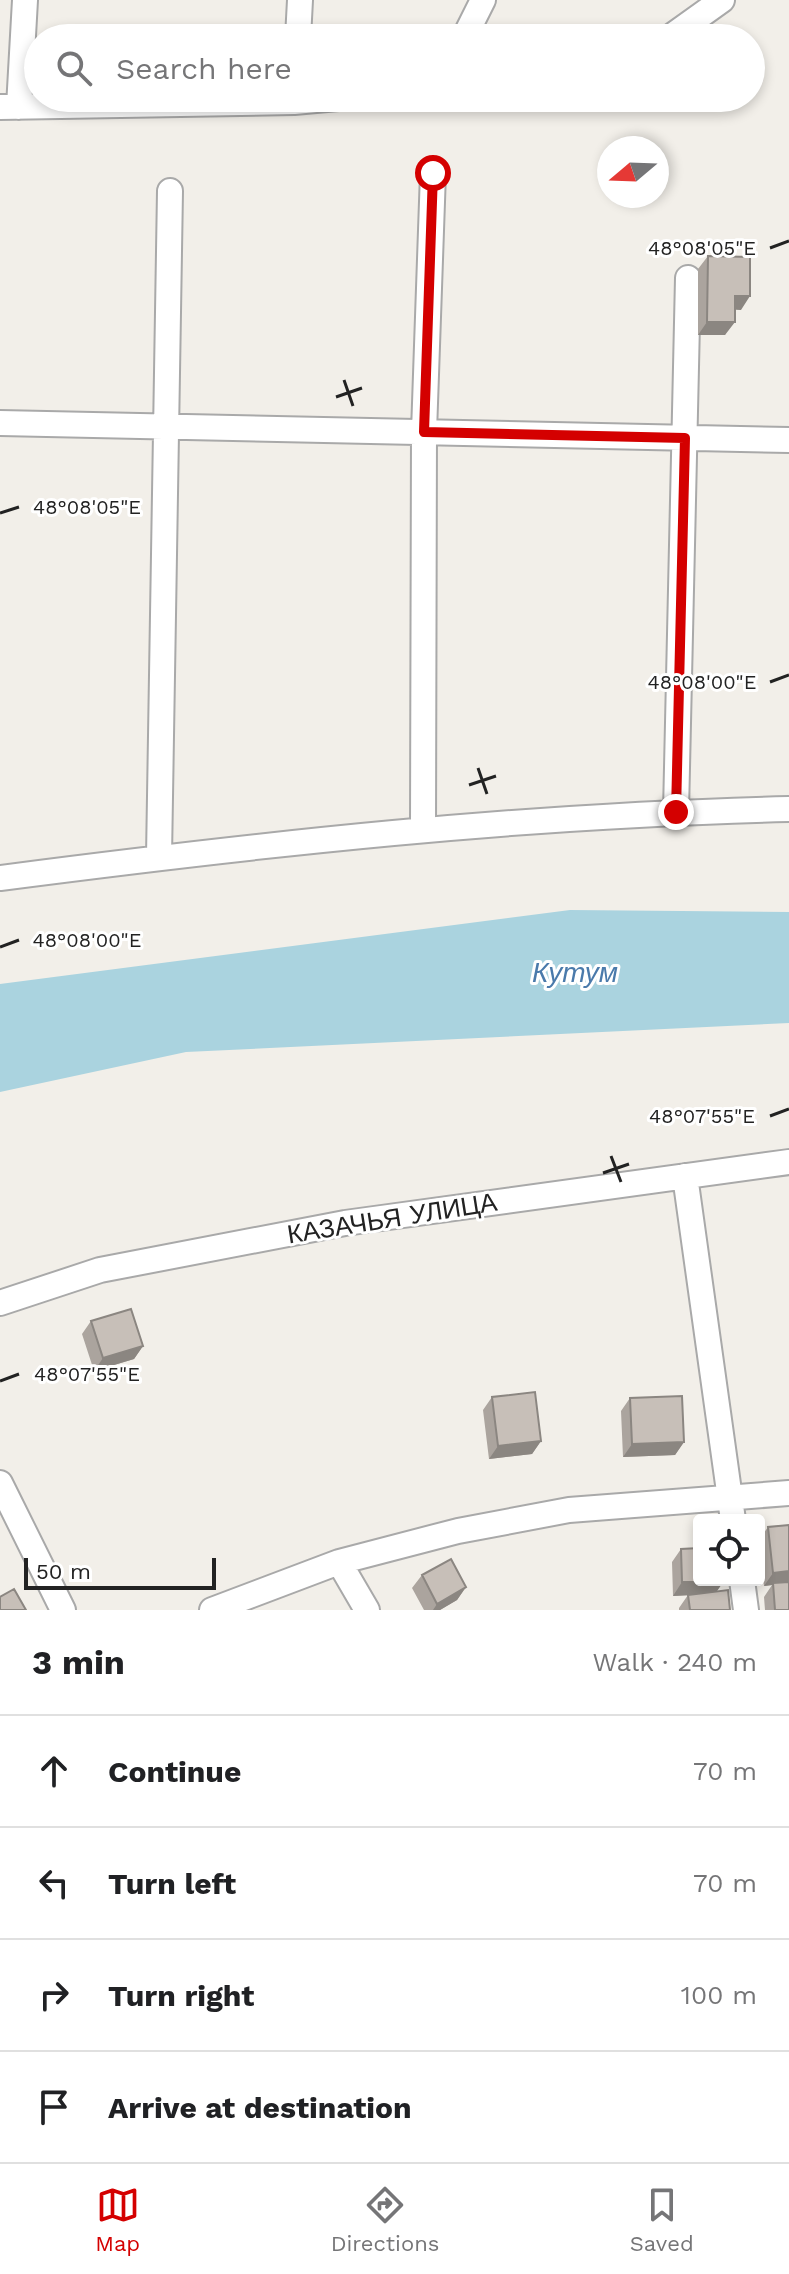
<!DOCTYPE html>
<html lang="en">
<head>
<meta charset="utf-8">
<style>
  body { margin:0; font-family:"Work Sans",sans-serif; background:#f2f2f2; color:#202124 }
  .controls { position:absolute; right:24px; bottom:24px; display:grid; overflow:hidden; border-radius:8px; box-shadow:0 4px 12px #0003 }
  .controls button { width:72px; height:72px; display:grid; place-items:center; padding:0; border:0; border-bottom:2px solid #e0e0e0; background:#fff; color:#202124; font:40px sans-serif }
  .compass { position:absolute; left:597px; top:136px; width:72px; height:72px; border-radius:50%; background:#fff; box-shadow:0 4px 12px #0003; rotate:251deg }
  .scale { position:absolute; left:24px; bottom:20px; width:192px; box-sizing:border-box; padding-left:8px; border:4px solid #222; border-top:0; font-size:22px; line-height:28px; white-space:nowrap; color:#222; -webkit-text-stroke:6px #fff; paint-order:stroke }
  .stop { position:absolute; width:24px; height:24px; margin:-18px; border:6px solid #d40000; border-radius:50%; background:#fff }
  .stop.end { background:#d40000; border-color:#fff; box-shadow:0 2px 8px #0008 }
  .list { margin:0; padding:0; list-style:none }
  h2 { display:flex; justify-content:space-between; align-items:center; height:104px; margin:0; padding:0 32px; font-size:34px }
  h2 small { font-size:26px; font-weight:400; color:#757577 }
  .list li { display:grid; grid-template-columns:52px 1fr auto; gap:24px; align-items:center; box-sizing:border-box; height:112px; padding:0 32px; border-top:2px solid #e0e0e0 }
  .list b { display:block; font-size:30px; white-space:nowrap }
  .list em { font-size:26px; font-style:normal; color:#757577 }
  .icon { flex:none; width:44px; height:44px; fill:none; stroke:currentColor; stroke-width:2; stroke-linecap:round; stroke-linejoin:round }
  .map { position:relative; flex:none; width:789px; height:1610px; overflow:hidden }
  .search { position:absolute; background:#fff; box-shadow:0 4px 12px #0003; left:24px; right:24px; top:24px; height:88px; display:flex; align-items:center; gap:20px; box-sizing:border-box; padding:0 28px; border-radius:44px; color:#757577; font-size:30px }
  .sheet { height:552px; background:#fff }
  nav { display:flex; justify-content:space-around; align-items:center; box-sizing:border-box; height:112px; border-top:2px solid #e0e0e0; background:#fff; font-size:22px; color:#757577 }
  nav a { display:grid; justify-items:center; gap:4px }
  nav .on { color:#d40000 }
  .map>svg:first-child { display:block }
  .water { fill:#aad3df }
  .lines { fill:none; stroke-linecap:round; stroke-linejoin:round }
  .street-casing { stroke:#a9a9a9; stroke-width:28 }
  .street { stroke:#fff; stroke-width:24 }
  .wall { fill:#aba49e }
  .shaded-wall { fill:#8b8681 }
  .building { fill:#c7bfb8; stroke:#8b8681; stroke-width:2 }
  .route { stroke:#d40000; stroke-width:10 }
  .ticks { fill:none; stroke:#222; stroke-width:3 }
  .labels { text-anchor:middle; stroke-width:6; stroke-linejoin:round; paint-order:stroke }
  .street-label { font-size:26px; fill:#222; stroke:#fff }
  .water-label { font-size:28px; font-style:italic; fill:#4a7aab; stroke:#fff }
  .ticks-label { font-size:20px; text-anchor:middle; fill:#222; stroke:#fff; stroke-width:6; stroke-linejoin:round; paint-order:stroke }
</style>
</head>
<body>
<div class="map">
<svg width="789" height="1610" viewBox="0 0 789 1610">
  <rect width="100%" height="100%" fill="#f2efe9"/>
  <!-- water -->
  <path class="water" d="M570,910L789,912V1023L186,1052L0,1092V984Z"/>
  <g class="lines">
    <!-- street casing -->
    <g class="street-casing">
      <path id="street" d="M298,38L300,0
        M464,38L483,0
        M669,38L722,0
        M0,107L294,102L338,98
        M19,107L25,0
        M0,423L789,440
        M676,812L688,278
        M423,828L424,432L433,173
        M159,857L170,191
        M0,878C262,844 524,815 789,809
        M685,1176L733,1520
        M0,1303L100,1270L345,1223L789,1162
        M0,1483L63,1610
        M339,1562L367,1610
        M742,1580L746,1610
        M212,1610L339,1562L458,1531L569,1510L789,1493"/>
    </g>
    <!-- street -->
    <use href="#street" class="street"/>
  </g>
  <!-- wall -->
  <path class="wall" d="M708,256L741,310L735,309L725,335H698V269Z
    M91,1321L143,1346L134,1359L94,1371L82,1334Z
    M492,1397L541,1441L532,1454L489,1459L483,1410Z
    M630,1398L684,1442L675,1455L623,1457L621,1411Z
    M768,1527L789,1610H765L764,1597L772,1585L764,1586L759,1540Z
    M681,1549L724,1581L716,1591L730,1610H679V1608L688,1595L673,1596L672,1562Z
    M422,1575L466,1587L457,1600L440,1610H424L412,1588Z"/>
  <!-- shaded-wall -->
  <path class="shaded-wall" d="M735,296H750L741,310L725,309Z
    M707,322H735L725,335H698Z
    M143,1346L134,1359L94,1371L103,1358Z
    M541,1441L532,1454L489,1459L498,1446Z
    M684,1442L675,1455L623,1457L632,1444Z
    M789,1571V1583L764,1586L773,1573Z
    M724,1581L715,1594L673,1596L682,1582Z
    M466,1587L457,1600L440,1610H433L437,1604Z"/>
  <!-- building -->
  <path class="building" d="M708,256L750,257V296H735V322H707Z
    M131,1309L143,1346L103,1358L91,1321Z
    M535,1392L541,1441L498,1446L492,1397Z
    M682,1396L684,1442L632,1444L630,1398Z
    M789,1525V1571L773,1573L768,1527Z
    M699,1548V1580L724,1581L682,1582L681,1549Z
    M451,1559L466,1587L437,1604L422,1575Z
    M789,1582V1610H775L773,1583Z
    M14,1589L26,1610H0V1597Z
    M728,1590L730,1610H690L688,1595Z"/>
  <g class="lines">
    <!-- route -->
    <path class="route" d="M433,173L424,432L685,438L676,812"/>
  </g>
  <!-- ticks -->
  <path class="ticks" d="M770,248L789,241M344,380L353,406M336,397L362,388M0,513L19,507M770,682L789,675M478,768L487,794M469,785L496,776M0,947L19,940M770,1116L789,1109M611,1156L621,1182M603,1173L629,1164M0,1381L19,1374"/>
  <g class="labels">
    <!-- street labels -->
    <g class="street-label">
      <text transform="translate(392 1218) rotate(-9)" y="9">КАЗАЧЬЯ УЛИЦА</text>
    </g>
    <!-- water labels -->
    <g class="water-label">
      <text x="575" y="982">Кутум</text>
    </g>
  </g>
  <g class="ticks-label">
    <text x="702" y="255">48°08'05"E</text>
    <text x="87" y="514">48°08'05"E</text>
    <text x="702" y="689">48°08'00"E</text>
    <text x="87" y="947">48°08'00"E</text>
    <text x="702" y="1123">48°07'55"E</text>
    <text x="87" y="1381">48°07'55"E</text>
  </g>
</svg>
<div class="controls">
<button><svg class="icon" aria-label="locate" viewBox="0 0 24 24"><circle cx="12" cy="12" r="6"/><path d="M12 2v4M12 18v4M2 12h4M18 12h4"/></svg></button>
</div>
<svg class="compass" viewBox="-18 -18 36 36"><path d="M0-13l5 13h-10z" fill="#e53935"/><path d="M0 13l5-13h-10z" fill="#757577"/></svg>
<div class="scale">50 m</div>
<div class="stop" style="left:433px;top:173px"></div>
<div class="stop end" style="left:676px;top:812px"></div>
<div class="search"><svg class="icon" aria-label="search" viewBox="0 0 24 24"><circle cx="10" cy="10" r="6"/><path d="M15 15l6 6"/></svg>Search here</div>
</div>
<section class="sheet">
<h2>3 min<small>Walk · 240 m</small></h2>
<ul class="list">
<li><svg class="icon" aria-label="ahead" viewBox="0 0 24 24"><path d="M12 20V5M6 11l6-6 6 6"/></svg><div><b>Continue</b></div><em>70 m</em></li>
<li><svg class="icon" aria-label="left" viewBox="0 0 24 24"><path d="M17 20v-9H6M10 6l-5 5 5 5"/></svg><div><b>Turn left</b></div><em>70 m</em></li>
<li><svg class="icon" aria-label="right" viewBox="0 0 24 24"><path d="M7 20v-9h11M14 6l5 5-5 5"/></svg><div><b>Turn right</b></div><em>100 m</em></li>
<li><svg class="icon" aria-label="arrive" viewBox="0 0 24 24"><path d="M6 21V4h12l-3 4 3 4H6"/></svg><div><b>Arrive at destination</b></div></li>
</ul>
</section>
<nav>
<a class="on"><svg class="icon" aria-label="map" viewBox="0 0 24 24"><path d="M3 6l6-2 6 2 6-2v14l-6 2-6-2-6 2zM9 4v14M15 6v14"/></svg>Map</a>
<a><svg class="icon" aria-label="directions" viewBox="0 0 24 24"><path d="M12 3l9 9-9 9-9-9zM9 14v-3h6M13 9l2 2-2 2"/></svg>Directions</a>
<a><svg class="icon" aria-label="saved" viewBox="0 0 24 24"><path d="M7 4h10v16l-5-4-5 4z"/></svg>Saved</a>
</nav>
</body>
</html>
